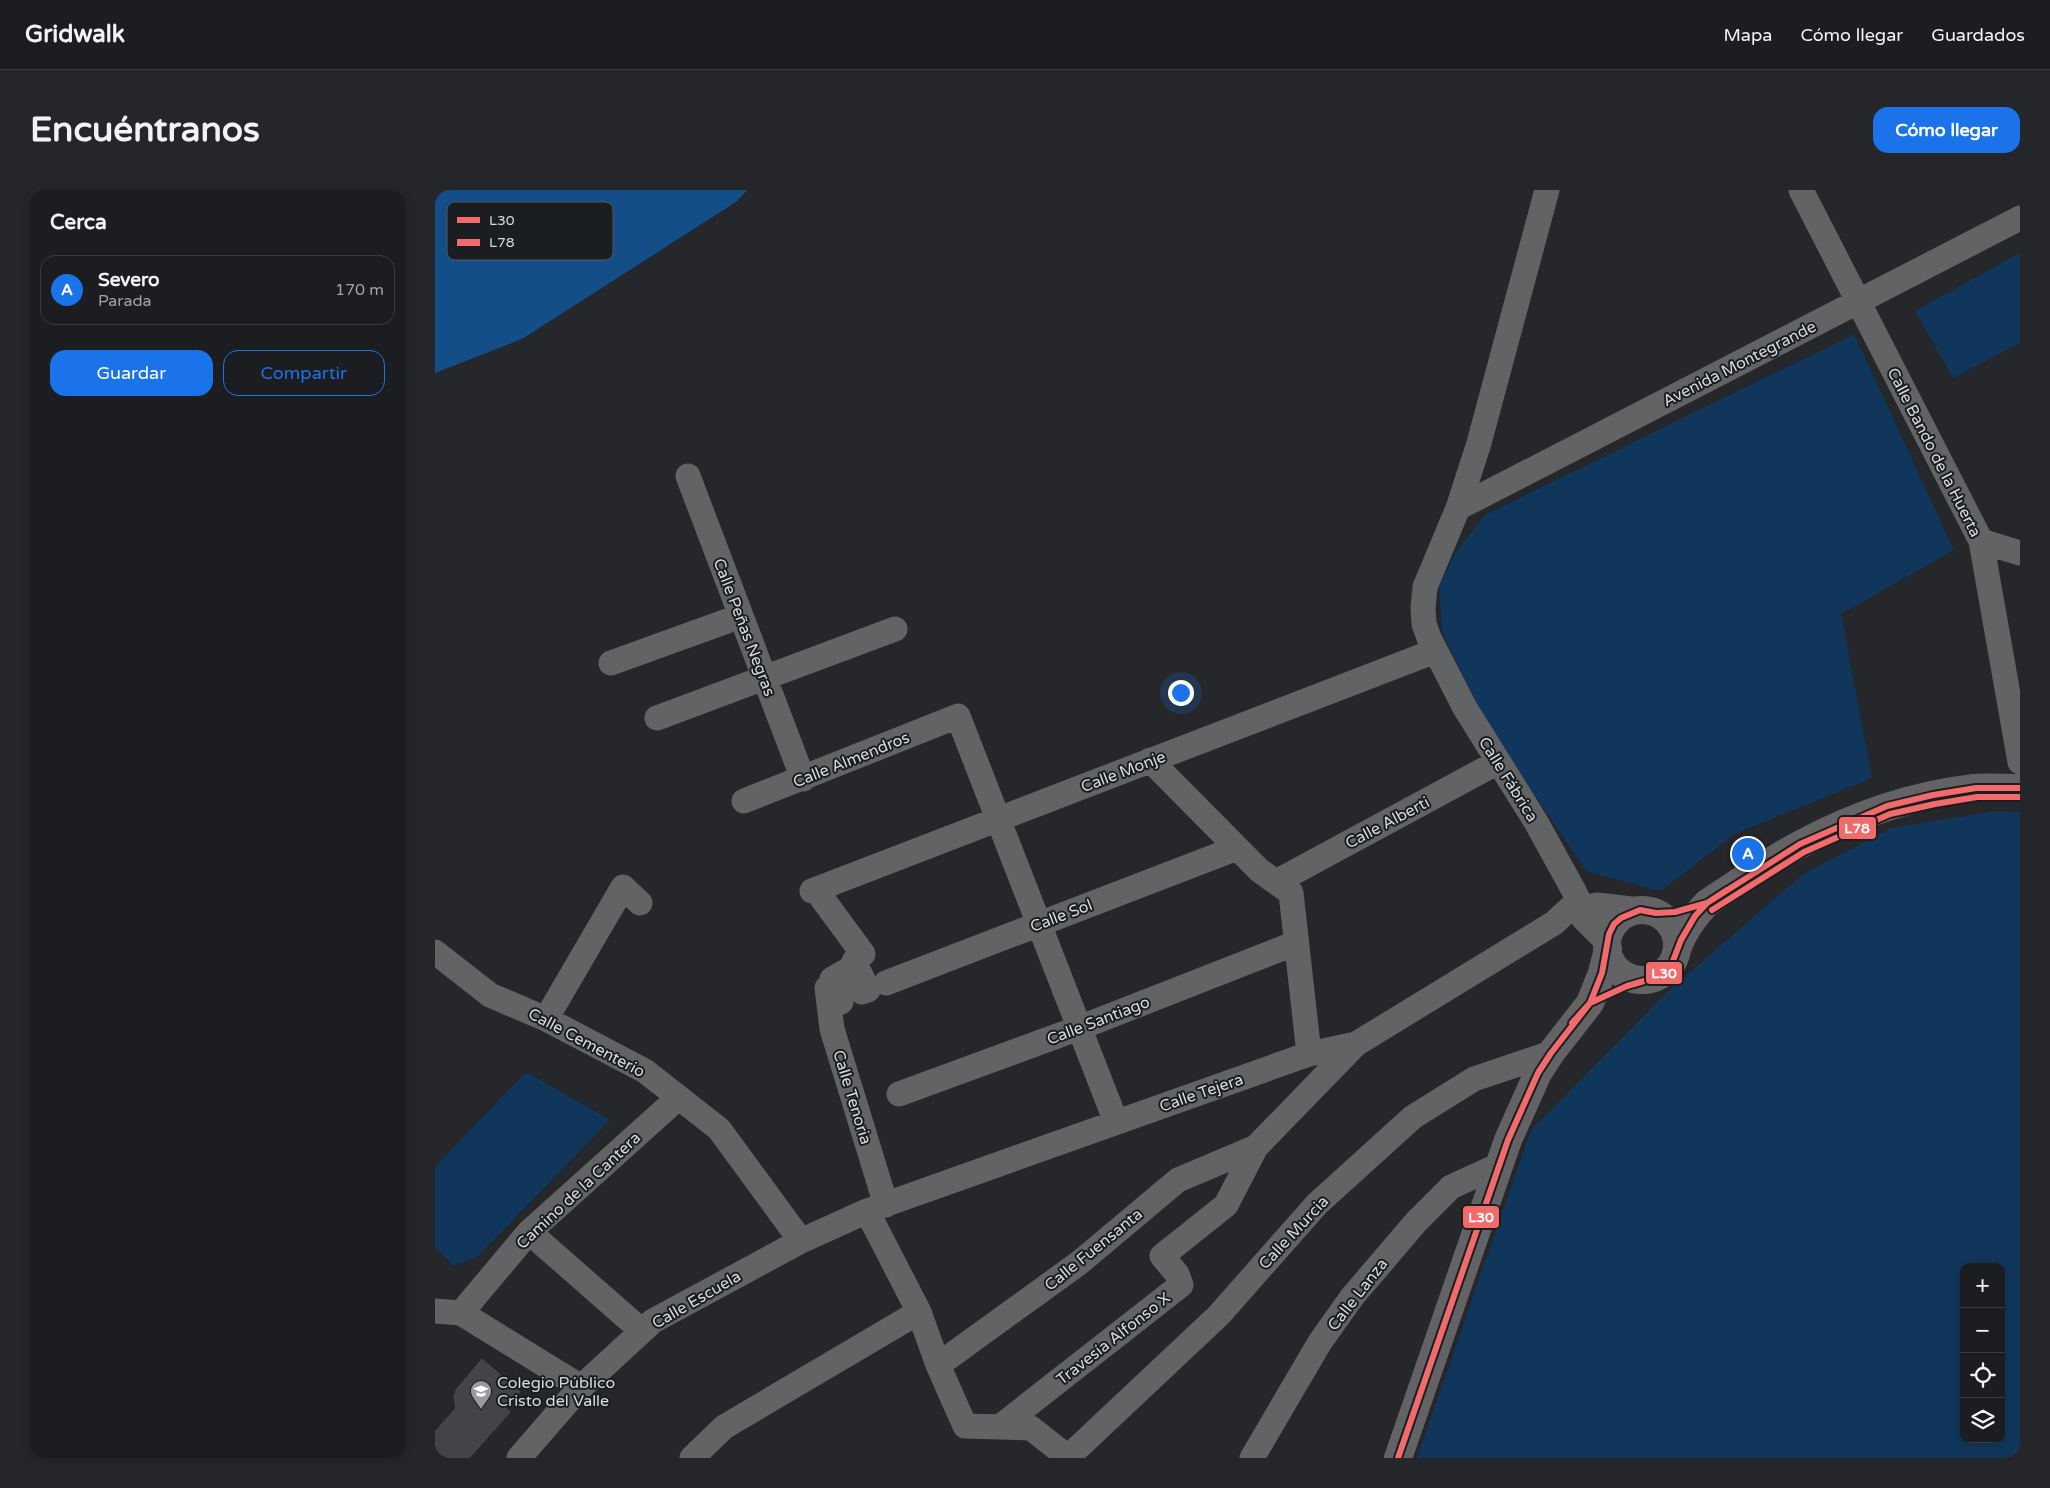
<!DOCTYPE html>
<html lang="es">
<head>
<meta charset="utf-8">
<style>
  body { margin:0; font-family:"Varela Round",sans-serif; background:#252629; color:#f1f3f6 }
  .controls { position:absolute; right:15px; bottom:15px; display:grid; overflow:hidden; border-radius:10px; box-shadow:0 2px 8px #0003 }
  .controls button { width:45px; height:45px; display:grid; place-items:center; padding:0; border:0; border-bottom:1px solid #3a3b3e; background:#1c1d20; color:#f1f3f6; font:25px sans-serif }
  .you { position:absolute; left:745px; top:502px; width:18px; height:18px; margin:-12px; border:4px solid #fff; border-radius:50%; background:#1a73e8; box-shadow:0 0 0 8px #1a73e833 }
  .badge { display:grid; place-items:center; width:32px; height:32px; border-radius:50%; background:#1a73e8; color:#fff; font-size:16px; font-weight:700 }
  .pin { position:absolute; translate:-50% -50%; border:2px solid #fff; box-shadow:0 1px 5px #0006 }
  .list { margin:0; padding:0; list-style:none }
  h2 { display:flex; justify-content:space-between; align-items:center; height:65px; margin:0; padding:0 20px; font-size:21px }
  h2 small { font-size:16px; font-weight:400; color:#a0a2a5 }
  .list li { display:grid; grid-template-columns:32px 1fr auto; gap:15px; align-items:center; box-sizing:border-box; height:70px; margin:0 10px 10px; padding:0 10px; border:1px solid #3a3b3e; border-radius:15px }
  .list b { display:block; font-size:19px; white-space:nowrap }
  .list p { margin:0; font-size:16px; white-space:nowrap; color:#a0a2a5 }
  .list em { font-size:16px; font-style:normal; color:#a0a2a5 }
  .actions { display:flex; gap:10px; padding:15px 20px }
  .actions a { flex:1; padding:11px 0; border:1px solid #1a73e8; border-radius:15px; text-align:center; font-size:18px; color:#1a73e8 }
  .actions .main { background:#1a73e8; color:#fff }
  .icon { flex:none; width:28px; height:28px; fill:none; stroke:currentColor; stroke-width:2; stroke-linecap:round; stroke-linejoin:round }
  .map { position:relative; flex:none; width:1585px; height:1268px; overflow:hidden; border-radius:15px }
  header { display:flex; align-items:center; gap:30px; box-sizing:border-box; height:70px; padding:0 25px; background:#1c1d20; border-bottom:1px solid #3a3b3e }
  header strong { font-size:24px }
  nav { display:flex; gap:28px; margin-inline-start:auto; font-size:18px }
  .intro { display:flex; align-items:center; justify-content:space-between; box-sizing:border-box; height:120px; padding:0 30px }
  h1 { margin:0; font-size:35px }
  .button { padding:12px 22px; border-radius:15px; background:#1a73e8; color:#fff; font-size:18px; font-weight:700 }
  main { display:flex; gap:30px; padding:0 30px }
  aside { flex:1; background:#1c1d20; border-radius:15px; box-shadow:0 2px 8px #0003 }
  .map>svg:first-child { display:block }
  .green { fill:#11365b; fill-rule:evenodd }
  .forest { fill:#134e88 }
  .building { fill:#434447; stroke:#4c4d50 }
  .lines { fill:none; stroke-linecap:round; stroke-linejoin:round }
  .minor { stroke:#626365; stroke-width:25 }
  .major { stroke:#636366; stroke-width:28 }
  .bus-1-casing { stroke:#1b1e21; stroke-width:10 }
  .bus-2-casing { stroke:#1b1e21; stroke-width:10 }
  .bus-1 { stroke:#f26a6a; stroke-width:6 }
  .bus-2 { stroke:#f26a6a; stroke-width:6 }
  .labels { text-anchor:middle; stroke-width:4; stroke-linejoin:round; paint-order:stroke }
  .street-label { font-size:16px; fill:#d8dadc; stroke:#1b1e21 }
  .poi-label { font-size:16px; fill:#d8dadc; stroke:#1b1e21; text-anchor:start }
  .key { fill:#1b1e21; stroke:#545659; stroke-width:1 }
  .key-label { font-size:14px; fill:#d8dadc }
  .line-badge { stroke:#1b1e21; stroke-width:2 }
  .badge-label { font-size:14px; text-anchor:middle; font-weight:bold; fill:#fff }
</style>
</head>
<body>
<header>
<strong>Gridwalk</strong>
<nav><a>Mapa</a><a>Cómo llegar</a><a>Guardados</a></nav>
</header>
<div class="intro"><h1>Encuéntranos</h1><a class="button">Cómo llegar</a></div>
<main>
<aside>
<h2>Cerca<small></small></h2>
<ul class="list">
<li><span class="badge">A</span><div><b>Severo</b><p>Parada</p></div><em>170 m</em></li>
</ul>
<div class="actions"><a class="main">Guardar</a><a>Compartir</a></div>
</aside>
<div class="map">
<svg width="1585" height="1268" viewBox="0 0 1585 1268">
  <rect width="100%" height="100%" fill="#25272a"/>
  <!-- green -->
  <path class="green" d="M1585,63V153L1518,188L1480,121Z
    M1419,144L1519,360L1406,424L1437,588L1300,644L1225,701L1151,681L1049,530L1007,442L1004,397L1020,363L1050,325Z
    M1561,621L1585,622V1268H982L1096,940L1232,802L1367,685L1456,638ZM1529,1077H1566V1249H1529Z
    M91,882L175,930L42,1067L19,1076L0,1058V977Z"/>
  <!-- forest -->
  <path class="forest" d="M0,0H312L301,12L87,149L0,183Z"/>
  <!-- building -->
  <path class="building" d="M47,1169L85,1202L71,1218L75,1222L34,1268H0V1242L21,1218L19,1207L21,1200Z"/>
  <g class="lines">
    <!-- minor -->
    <path class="minor" d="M1112,0L1044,253L1023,318L990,397L988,418L989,434L994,448L1030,518L1101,632L1139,701L1147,718L1148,728L1173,753
      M1366,0L1546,351L1585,572
      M253,286L368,589
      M1023,318L1585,28
      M1546,351L1585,363
      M176,473L306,426
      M222,528L460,439
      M715,570L824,680L856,703L874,864
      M309,611L523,526L681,932
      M841,692L1063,572
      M381,700L428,764L419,771L433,800L427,802L418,777L397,789L406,812L399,814L392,798
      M377,701L1000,461
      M1147,718L1162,715L1205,720
      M0,762L55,805L111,829L210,881L284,939L366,1051
      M451,793L802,658
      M392,798L397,839L451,1015
      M111,829L188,697L205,713
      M464,904L644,838L861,753
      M432,1021L484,1122L503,1175L530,1236L596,1238L634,1268
      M94,1042L207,1141
      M0,1121L26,1123L94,1042L243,908
      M26,1123L146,1197
      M503,1175L644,1073L743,990L821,957
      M566,1236L746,1095L742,1084L727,1066L791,1015L821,957L921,854
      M633,1267L784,1125L882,1014L978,927L1039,889L1116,863
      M84,1268L142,1201L218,1131L366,1051L432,1021L874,864L921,854L1119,733L1143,711
      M257,1268L289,1237L484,1122
      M817,1268L885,1152L917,1107L981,1032L1016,997L1064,975"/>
    <!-- major -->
    <path class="major" d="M1172 755a35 35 0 1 1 70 0a35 35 0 1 1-70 0Z
      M1242,760C1248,741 1259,727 1272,713C1303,693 1333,671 1366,654C1420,625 1478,605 1539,598C1554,597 1570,598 1585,598
      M963,1268L1073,950L1103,883L1116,863L1155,813L1167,783L1173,759"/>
    <!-- bus-1 casing -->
    <g class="bus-1-casing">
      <path id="bus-1" d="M1137,833L1155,813L1192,796L1223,787L1230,782L1236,776L1246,750L1260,726L1272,713L1292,700
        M963,1268L1073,950L1103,883L1116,863L1155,813L1167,783L1174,744L1179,734L1186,728L1205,720L1221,723L1240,722L1272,713L1365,654L1452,616L1498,605L1541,598H1585"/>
    </g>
    <!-- bus-2 casing -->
    <g class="bus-2-casing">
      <path id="bus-2" d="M1277,720L1369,662L1455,624L1500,614L1542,607H1585"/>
    </g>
    <!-- bus-1 -->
    <use href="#bus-1" class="bus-1"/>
    <!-- bus-2 -->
    <use href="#bus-2" class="bus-2"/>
  </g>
  <!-- icons -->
  <defs>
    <g id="school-pin" transform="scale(1.125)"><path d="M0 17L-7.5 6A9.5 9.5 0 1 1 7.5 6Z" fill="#999b9e" stroke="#1b1e21"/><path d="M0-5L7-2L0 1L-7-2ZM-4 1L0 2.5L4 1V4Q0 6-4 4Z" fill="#fff"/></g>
  </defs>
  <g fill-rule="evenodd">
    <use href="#school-pin" x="46" y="1201"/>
  </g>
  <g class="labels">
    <!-- street labels -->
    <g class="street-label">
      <text transform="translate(1304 173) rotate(-27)" y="6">Avenida Montegrande</text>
      <text transform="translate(1500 262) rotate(63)" y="6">Calle Bando de la Huerta</text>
      <text transform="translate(310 437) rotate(69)" y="6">Calle Peñas Negras</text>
      <text transform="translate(416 569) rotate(-22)" y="6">Calle Almendros</text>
      <text transform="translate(688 581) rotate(-21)" y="6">Calle Monje</text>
      <text transform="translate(1074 589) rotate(58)" y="6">Calle Fábrica</text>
      <text transform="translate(952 632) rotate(-28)" y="6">Calle Alberti</text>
      <text transform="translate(626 725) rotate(-21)" y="6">Calle Sol</text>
      <text transform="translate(663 830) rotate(-21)" y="6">Calle Santiago</text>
      <text transform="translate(152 852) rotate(28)" y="6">Calle Cementerio</text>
      <text transform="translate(766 902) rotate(-19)" y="6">Calle Tejera</text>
      <text transform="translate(418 907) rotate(73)" y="6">Calle Tenoria</text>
      <text transform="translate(143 1000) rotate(-43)" y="6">Camino de la Cantera</text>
      <text transform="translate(858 1042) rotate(-47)" y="6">Calle Murcia</text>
      <text transform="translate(658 1059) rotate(-39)" y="6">Calle Fuensanta</text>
      <text transform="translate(922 1104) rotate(-52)" y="6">Calle Lanza</text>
      <text transform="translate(261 1109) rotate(-30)" y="6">Calle Escuela</text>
      <text transform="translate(678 1148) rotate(-38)" y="6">Travesía Alfonso X</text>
    </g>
    <!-- poi labels -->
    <g class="poi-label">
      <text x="62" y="1198">Colegio Público<tspan x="62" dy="18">Cristo del Valle</tspan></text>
    </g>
  </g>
  <!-- legend -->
  <rect x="12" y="12" width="166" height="58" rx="8" class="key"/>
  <rect x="22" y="27" width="23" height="6" fill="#f26a6a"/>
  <rect x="22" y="49" width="23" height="7" fill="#f26a6a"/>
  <g class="key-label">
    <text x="54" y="35">L30</text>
    <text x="54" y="57">L78</text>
  </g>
  <g class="line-badge">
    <rect x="1403" y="626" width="39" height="24" rx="5" fill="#f26a6a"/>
    <rect x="1210" y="771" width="38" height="24" rx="5" fill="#f26a6a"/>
    <rect x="1027" y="1015" width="38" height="24" rx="5" fill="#f26a6a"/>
  </g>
  <g class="badge-label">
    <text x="1422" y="643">L78</text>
    <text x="1229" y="788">L30</text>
    <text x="1046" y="1032">L30</text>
  </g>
</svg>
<div class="controls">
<button>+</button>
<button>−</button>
<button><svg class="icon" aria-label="locate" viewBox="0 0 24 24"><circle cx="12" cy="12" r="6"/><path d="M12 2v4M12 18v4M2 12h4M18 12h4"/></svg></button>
<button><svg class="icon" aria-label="layers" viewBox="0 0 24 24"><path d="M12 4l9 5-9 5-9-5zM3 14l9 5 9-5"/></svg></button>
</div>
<div class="you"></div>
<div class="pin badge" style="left:1313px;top:664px">A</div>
</div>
</main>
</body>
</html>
